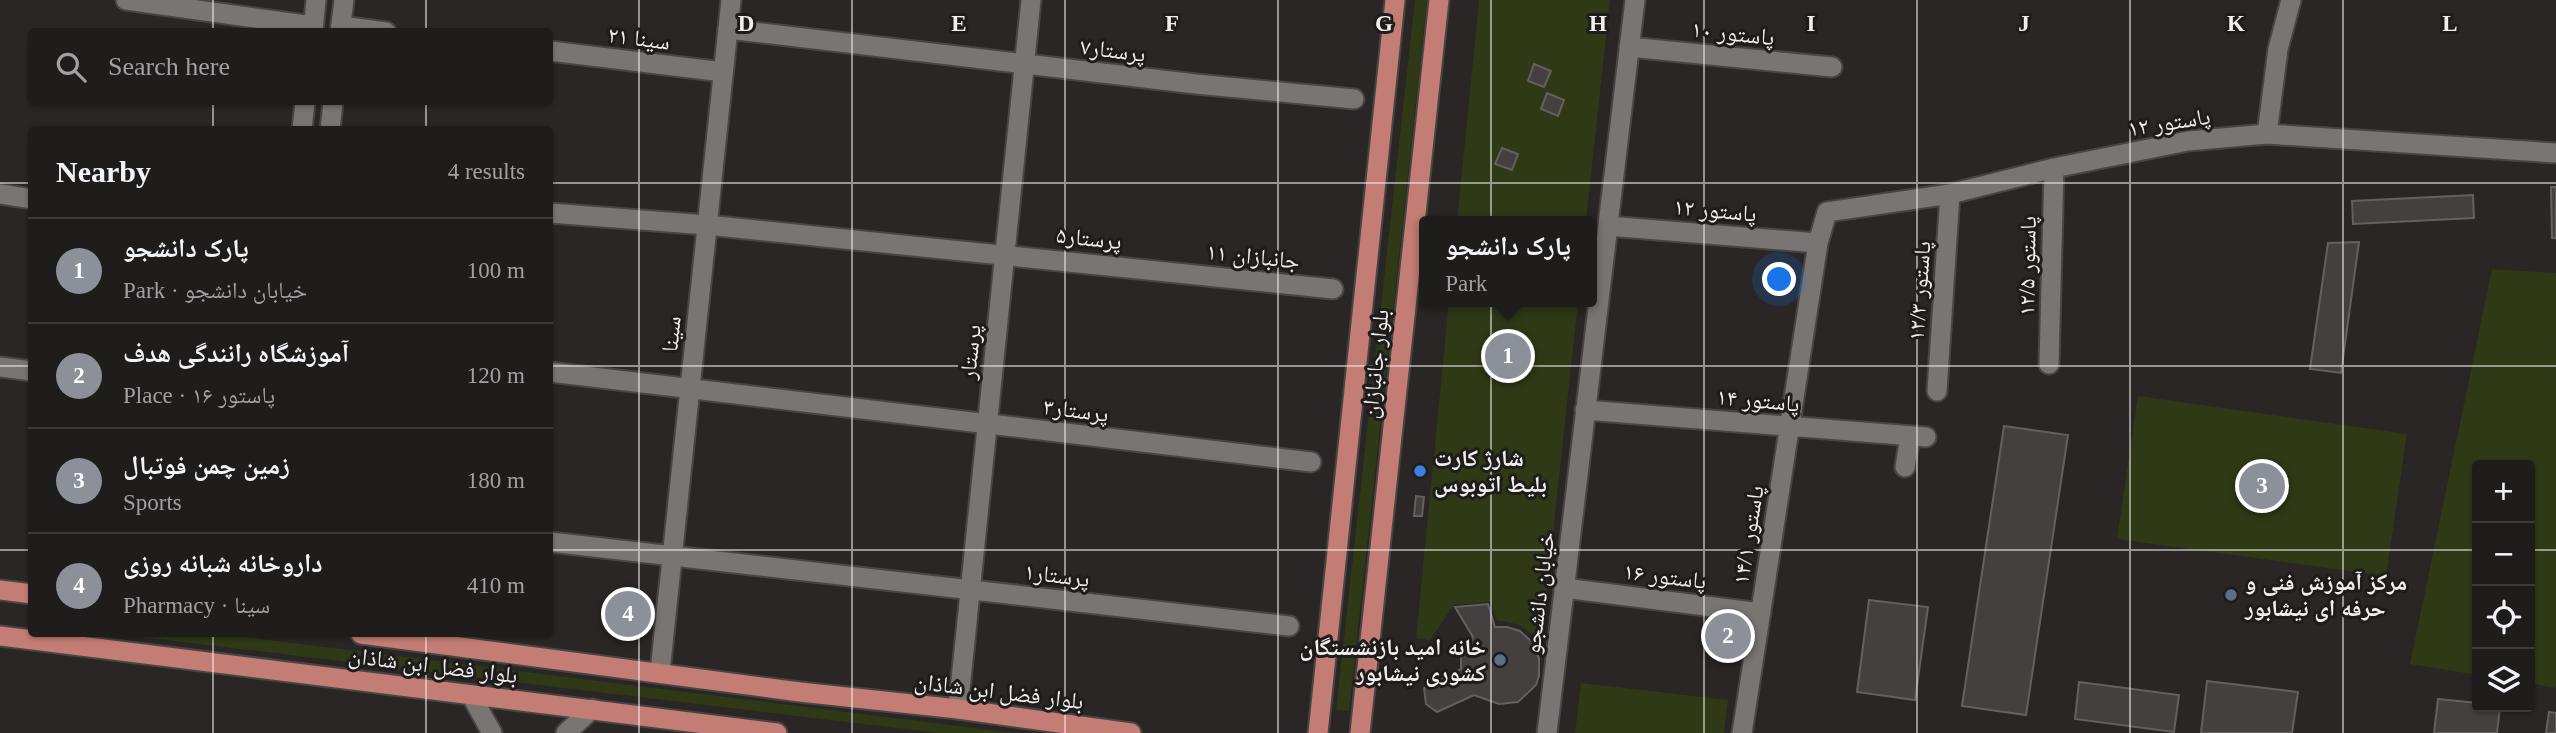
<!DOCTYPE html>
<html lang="en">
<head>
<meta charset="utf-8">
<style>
  body { margin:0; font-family:"Times New Roman","Noto Naskh Arabic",serif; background:#2c2929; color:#f1f3f6 }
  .controls { position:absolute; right:21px; bottom:21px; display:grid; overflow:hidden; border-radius:7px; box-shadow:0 2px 5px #0004 }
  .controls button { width:63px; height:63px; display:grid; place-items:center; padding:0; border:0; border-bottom:2px solid #3c3a3b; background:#1f1c1c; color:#f1f3f6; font:35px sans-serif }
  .you { position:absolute; left:1780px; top:280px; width:24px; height:24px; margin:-18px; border:5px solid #fff; border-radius:50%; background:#1a73e8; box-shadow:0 0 0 10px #1a73e833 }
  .badge { display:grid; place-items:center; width:46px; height:46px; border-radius:50%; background:#8c9099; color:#fff; font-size:23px; font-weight:700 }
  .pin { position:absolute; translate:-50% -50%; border:4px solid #fff; box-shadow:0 2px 7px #0006 }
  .popup { position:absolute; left:1419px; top:216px; width:178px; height:91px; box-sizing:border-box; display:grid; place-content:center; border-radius:7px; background:#1f1c1c; filter:drop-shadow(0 2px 5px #0005); font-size:23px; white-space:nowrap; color:#a1a1a3 }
  .popup b { font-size:26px; color:#f1f3f6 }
  .popup::after { content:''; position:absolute; left:50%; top:100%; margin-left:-14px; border:14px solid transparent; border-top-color:#1f1c1c }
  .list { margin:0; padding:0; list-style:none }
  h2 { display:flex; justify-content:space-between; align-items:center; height:91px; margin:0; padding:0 28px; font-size:30px }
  h2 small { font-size:23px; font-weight:400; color:#a1a1a3 }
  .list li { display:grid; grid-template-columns:46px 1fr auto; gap:21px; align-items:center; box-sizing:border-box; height:105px; padding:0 28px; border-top:2px solid #3c3a3b }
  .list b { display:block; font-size:26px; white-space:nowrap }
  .list p { margin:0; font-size:23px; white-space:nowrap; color:#a1a1a3 }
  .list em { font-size:23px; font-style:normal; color:#a1a1a3 }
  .icon { flex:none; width:38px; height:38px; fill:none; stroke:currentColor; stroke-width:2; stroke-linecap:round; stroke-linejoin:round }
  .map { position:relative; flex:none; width:2556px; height:733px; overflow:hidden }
  .search { position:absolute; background:#1f1c1c; box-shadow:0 2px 5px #0004; left:28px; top:28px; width:525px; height:77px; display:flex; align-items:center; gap:18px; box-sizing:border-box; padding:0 24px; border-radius:7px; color:#a1a1a3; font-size:26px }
  .panel { position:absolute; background:#1f1c1c; box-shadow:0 2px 5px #0004; left:28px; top:126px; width:525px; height:511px; border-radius:7px }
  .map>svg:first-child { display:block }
  .green { fill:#2f3916 }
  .building { fill:#43403f; stroke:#64605f; stroke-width:2 }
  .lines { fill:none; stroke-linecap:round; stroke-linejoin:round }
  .minor-casing { stroke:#484544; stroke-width:23 }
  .tertiary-casing { stroke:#484544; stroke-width:23 }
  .secondary-casing { stroke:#484544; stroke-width:23 }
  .primary-casing { stroke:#484544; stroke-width:23 }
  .minor { stroke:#787573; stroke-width:19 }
  .tertiary { stroke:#787573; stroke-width:19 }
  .secondary { stroke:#787573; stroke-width:19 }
  .primary { stroke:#c47d74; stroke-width:19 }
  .grid { fill:none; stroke:#f1efee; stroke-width:2; stroke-opacity:0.55 }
  .shop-dot { fill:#3f7fe0; stroke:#1f1d1b; stroke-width:2.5 }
  .service-dot { fill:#5c6f8a; stroke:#1f1d1b; stroke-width:2.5 }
  .labels { text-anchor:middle; stroke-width:6; stroke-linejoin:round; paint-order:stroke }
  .street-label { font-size:23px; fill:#f1efee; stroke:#1f1d1b }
  .poi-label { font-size:23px; font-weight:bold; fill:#f1efee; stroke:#1f1d1b; text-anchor:start }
  .grid-label { font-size:23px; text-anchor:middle; font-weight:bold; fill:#f1efee; stroke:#1f1d1b; stroke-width:6; stroke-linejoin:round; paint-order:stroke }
</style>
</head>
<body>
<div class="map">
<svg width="2556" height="733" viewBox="0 0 2556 733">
  <rect width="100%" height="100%" fill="#292625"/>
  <!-- green -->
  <path class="green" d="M1415,0H1427L1349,711L1336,710Z
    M1479,0H1610L1586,221H1457Z
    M2492,269L2556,273V688L2530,683V465H2477V675L2410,664Z
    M1449,302H1578L1541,644C1529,629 1516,621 1497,621L1491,602L1454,605L1430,640L1416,638Z
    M2138,396L2407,434L2386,576L2117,539Z
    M116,634H220L1015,733H938Z
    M1581,683L1728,700L1724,733H1575Z"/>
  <!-- building -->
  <path class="building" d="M1534,64L1551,71L1544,87L1528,81Z
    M1547,93L1564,100L1558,116L1541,109Z
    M1502,148L1518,154L1512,170L1495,164Z
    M2551,187H2556V238H2552Z
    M2473,195L2474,218L2353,224L2352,201Z
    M2359,242L2341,373L2310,369L2328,243Z
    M2004,426L2068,435L2026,715L1962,706Z
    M1416,496L1424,497L1422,516H1414Z
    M616,596L646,598L640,620L622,630L612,631Z
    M1869,600L1928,607L1915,700L1857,692Z
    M1488,604L1495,627H1507L1520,631L1532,642L1539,658V676L1536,685L1518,702L1499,704L1474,695L1437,712L1426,704L1424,688L1461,669V655L1473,637L1455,607Z
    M1711,623L1748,629L1742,647L1709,643Z
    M2207,681L2298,692L2292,733H2201Z
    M2079,682L2179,695L2174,732L2075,719Z
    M2438,699L2477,703V707H2500L2497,733H2434Z
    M2549,712L2556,713V733H2546Z"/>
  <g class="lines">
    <!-- minor casing -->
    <g class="minor-casing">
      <path id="minor" d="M126,0L313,26
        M341,26L386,32
        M728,29L1196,84L1354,99
        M1629,47L1832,67
        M550,51L723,72
        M2267,134L2278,49L2291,0
        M0,194L32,199
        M550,213L707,225L1333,289
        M1608,226L1818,243
        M2049,364L2054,168
        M0,367L32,371
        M550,372L1311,462
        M1937,391L1950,194
        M1585,410L1926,437
        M1905,467L1910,436
        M550,542L1289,626
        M1564,588L1761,613
        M1547,733L1635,0
        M1742,733L1818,243L1827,212L1950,194L2054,168L2188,141L2267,134L2556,153"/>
    </g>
    <!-- tertiary casing -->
    <g class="tertiary-casing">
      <path id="tertiary" d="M660,672L731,0
        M958,709L1031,0"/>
    </g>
    <!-- secondary casing -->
    <g class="secondary-casing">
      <path id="secondary" d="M313,32L316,0
        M340,32L344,0
        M302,130L305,102
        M330,130L333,102
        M471,695L492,733
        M566,733L592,709"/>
    </g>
    <!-- primary casing -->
    <g class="primary-casing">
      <path id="primary" d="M0,590L32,594
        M361,634L800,692L958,709L1131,733
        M0,636L777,733
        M1318,733L1395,0
        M1360,733L1439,0"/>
    </g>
    <!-- minor -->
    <use href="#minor" class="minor"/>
    <!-- tertiary -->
    <use href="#tertiary" class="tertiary"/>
    <!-- secondary -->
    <use href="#secondary" class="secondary"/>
    <!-- primary -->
    <use href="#primary" class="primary"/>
  </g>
  <!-- grid -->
  <path class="grid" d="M213,0V32M426,0V32M639,0V733M852,0V733M1065,0V733M1278,0V733M1491,0V733M1704,0V733M1917,0V733M2130,0V733M2343,0V733M213,102V130M426,102V130M0,183H32M550,183H2556M0,366H32M550,366H2556M0,550H32M550,550H2477M2530,550H2556M213,634V733M426,634V733"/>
  <!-- markers -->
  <circle class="shop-dot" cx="1420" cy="471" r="7"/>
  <g class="service-dot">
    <circle cx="2231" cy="595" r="7"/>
    <circle cx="1500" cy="660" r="7"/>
  </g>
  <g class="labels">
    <!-- street labels -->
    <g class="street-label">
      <text transform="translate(1733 33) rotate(6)" y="8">پاستور ۱۰</text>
      <text transform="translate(639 38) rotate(7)" y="8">سینا ۲۱</text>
      <text transform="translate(1113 50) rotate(7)" y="8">پرستار۷</text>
      <text transform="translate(2169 122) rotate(-9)" y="8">۱۲ پاستور</text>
      <text transform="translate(1715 210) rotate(5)" y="8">پاستور ۱۲</text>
      <text transform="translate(1089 238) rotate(6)" y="8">پرستار۵</text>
      <text transform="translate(1253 256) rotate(6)" y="8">جانبازان ۱۱</text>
      <text transform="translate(2027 266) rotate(-89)" y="8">پاستور ۱۲/۵</text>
      <text transform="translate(1919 291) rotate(-86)" y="8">پاستور ۱۲/۳</text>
      <text transform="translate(671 334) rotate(-84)" y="8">سینا</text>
      <text transform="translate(970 352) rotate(-84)" y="8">پرستار</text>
      <text transform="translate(1375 364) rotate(-84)" y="8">بلوار جانبازان</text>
      <text transform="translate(1758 400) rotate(5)" y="8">پاستور ۱۴</text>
      <text transform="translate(1076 410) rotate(7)" y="8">پرستار۳</text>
      <text transform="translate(1748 535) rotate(-81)" y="8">پاستور ۱۴/۱</text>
      <text transform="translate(1057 575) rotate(7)" y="8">پرستار۱</text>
      <text transform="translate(1665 576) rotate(7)" y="8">پاستور ۱۶</text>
      <text transform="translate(1539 593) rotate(-83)" y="8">خیابان دانشجو</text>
      <text transform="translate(433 665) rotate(7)" y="8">بلوار فضل ابن شاذان</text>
      <text transform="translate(999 691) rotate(7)" y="8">بلوار فضل ابن شاذان</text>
    </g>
    <!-- poi labels -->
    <g class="poi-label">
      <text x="1434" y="466">شارژ کارت<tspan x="1434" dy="26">بلیط اتوبوس</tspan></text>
      <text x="2245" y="590">مرکز آموزش فنی و<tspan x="2245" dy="26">حرفه ای نیشابور</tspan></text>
      <text x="1486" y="655" text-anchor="end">خانه امید بازنشستگان<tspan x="1486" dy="26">کشوری نیشابور</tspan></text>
    </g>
  </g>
  <g class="grid-label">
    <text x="746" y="31">D</text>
    <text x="959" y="31">E</text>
    <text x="1172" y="31">F</text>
    <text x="1384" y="31">G</text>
    <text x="1598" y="31">H</text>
    <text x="1811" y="31">I</text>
    <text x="2024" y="31">J</text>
    <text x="2236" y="31">K</text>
    <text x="2450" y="31">L</text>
  </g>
</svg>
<div class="controls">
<button>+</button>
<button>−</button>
<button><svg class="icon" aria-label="locate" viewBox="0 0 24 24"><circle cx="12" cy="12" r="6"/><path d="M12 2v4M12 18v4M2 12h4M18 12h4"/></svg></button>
<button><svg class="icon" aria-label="layers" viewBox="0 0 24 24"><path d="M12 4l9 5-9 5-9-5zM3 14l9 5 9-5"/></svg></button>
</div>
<div class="you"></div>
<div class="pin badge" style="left:1508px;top:356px">1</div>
<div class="popup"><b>پارک دانشجو</b>Park</div>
<div class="pin badge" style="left:1728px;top:636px">2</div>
<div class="pin badge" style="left:2262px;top:486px">3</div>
<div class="pin badge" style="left:628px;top:614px">4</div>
<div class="search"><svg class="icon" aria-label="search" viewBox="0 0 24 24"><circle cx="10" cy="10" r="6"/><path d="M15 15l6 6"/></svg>Search here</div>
<section class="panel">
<h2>Nearby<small>4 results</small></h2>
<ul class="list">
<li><span class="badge">1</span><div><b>پارک دانشجو</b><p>Park · خیابان دانشجو</p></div><em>100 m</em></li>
<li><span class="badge">2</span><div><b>آموزشگاه رانندگی هدف</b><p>Place · پاستور ۱۶</p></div><em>120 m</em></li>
<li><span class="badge">3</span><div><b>زمین چمن فوتبال</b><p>Sports</p></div><em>180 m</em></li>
<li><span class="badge">4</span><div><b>داروخانه شبانه روزی</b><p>Pharmacy · سینا</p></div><em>410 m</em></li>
</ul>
</section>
</div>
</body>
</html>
